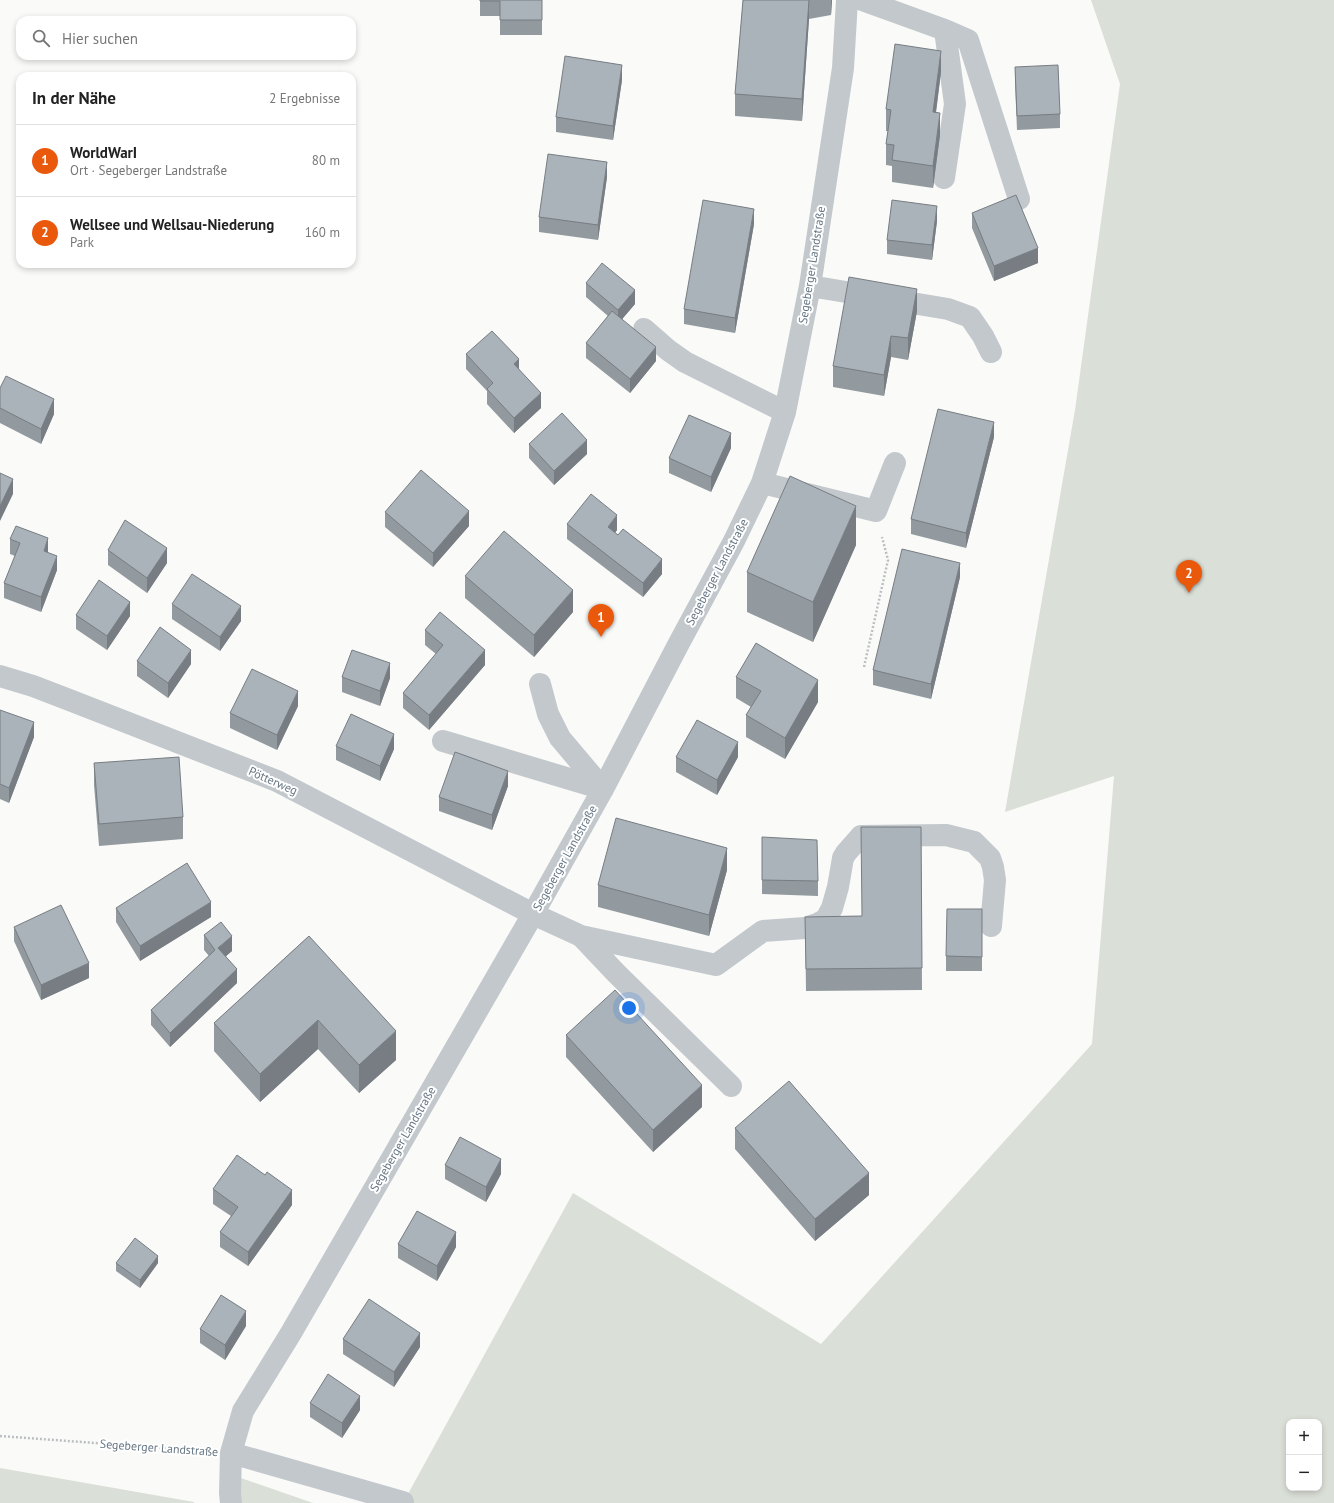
<!DOCTYPE html>
<html lang="de">
<head>
<meta charset="utf-8">
<style>
  body { margin:0; font-family:"PT Sans",sans-serif; background:#f6f6f6; color:#222 }
  .controls { position:absolute; right:12px; bottom:12px; display:grid; overflow:hidden; border-radius:8px; box-shadow:0 2px 6px #0003 }
  .controls button { width:36px; height:36px; display:grid; place-items:center; padding:0; border:0; border-bottom:1px solid #e0e0e0; background:#fff; color:#222; font:20px sans-serif }
  .you { position:absolute; left:629px; top:1008px; width:14px; height:14px; margin:-10px; border:3px solid #fff; border-radius:50%; background:#1a73e8; box-shadow:0 0 0 6px #1a73e833 }
  .badge { display:grid; place-items:center; width:26px; height:26px; border-radius:50%; background:#ea580c; color:#fff; font-size:13px; font-weight:700 }
  .pin { position:absolute; translate:-50% -33px; filter:drop-shadow(0 1px 2px #0008) }
  .pin::after { content:''; position:absolute; top:21px; width:14px; height:12px; background:inherit; clip-path:polygon(0 0,100% 0,50% 100%) }
  .list { margin:0; padding:0; list-style:none }
  h2 { display:flex; justify-content:space-between; align-items:center; height:52px; margin:0; padding:0 16px; font-size:17px }
  h2 small { font-size:13px; font-weight:400; color:#767676 }
  .list li { display:grid; grid-template-columns:26px 1fr auto; gap:12px; align-items:center; box-sizing:border-box; height:72px; padding:0 16px; border-top:1px solid #e0e0e0 }
  .list b { display:block; font-size:15px; white-space:nowrap }
  .list p { margin:0; font-size:13px; white-space:nowrap; color:#767676 }
  .list em { font-size:13px; font-style:normal; color:#767676 }
  .icon { flex:none; width:22px; height:22px; fill:none; stroke:currentColor; stroke-width:2; stroke-linecap:round; stroke-linejoin:round }
  .map { position:relative; flex:none; width:1334px; height:1503px; overflow:hidden }
  .search { position:absolute; background:#fff; box-shadow:0 2px 6px #0003; left:16px; top:16px; width:340px; height:44px; display:flex; align-items:center; gap:10px; box-sizing:border-box; padding:0 14px; border-radius:12px; color:#767676; font-size:15px }
  .panel { position:absolute; background:#fff; box-shadow:0 2px 6px #0003; left:16px; top:72px; width:340px; height:196px; border-radius:12px }
  .map>svg:first-child { display:block }
  .green { fill:#dadfd7; fill-rule:evenodd }
  .lines { fill:none; stroke-linecap:round; stroke-linejoin:round }
  .path { stroke:#bbbfc2; stroke-width:2.5; stroke-dasharray:2 2; stroke-linecap:butt }
  .minor { stroke:#c3c8cc; stroke-width:22 }
  .wall { fill:#929a9f }
  .shaded-wall { fill:#777d82 }
  .building { fill:#aab3b9; stroke:#777d82 }
  .labels { text-anchor:middle; stroke-width:4; stroke-linejoin:round; paint-order:stroke }
  .street-label { font-size:12px; fill:#657683; stroke:#fff }
</style>
</head>
<body>
<div class="map">
<svg width="1334" height="1503" viewBox="0 0 1334 1503">
  <rect width="100%" height="100%" fill="#fafaf8"/>
  <!-- green -->
  <path class="green" d="M1091,0H1334V1503H403L573,1193L821,1344L1092,1044L1114,776L1005,812L1075,410L1120,84ZM1289,1422H1319V1488H1289Z
    M0,1468L194,1502V1503H0Z
    M235,1476L313,1503H242Z"/>
  <g class="lines">
    <!-- path -->
    <path class="path" d="M864,667L888,560L882,537
      M0,1436L204,1451"/>
    <!-- minor -->
    <path class="minor" d="M862,0L945,30L955,104L944,178
      M945,30L968,40L1019,199
      M810,286L948,309L970,317L983,336L991,352
      M644,329L668,350L685,362L785,412
      M762,483L876,511L895,463
      M0,676L33,686L72,701L277,781L533,914L581,936L716,965L763,931L805,928L817,924L826,919L832,908L838,887L843,858L846,853L861,836L946,835L974,842L990,858L993,867L995,880L991,926
      M540,684L548,714L560,738L603,789
      M443,741L603,789
      M581,936L616,973L731,1086
      M231,1453L403,1502
      M231,1503L230,1493L231,1453L243,1411L291,1333L533,914L603,789L678,645L734,541L762,483L785,412L810,286L843,68L847,0"/>
  </g>
  <!-- wall -->
  <path class="wall" d="M480,0H542V35H500V16H480Z
    M743,0H832L831,15L809,19L802,121L735,116V94Z
    M1015,67L1060,114V128L1017,130L1015,82Z
    M941,72L936,113L940,135L933,188L892,182V166L886,165V144L888,131H886V109Z
    M622,80L613,140L556,132V117Z
    M607,177L598,240L539,232V217Z
    M972,213L1038,263L994,281L972,228Z
    M937,221L932,260L887,254V240Z
    M754,224L735,333L684,324V309Z
    M586,283L635,304L622,319L656,361L630,393L586,358V343L608,316L586,297Z
    M917,311L908,360L891,357L884,396L833,387V366Z
    M466,354L519,369L541,408L514,433L487,404V391L466,369Z
    M0,388L54,414L41,444L0,423Z
    M994,437L966,548L911,534V519Z
    M529,444L587,454L554,485L529,458Z
    M731,448L711,492L669,473V458Z
    M385,512L469,526L433,567L385,527Z
    M567,524L617,530L615,533L662,574L643,597L567,539Z
    M10,539L48,552L57,570L41,612L4,598V583L15,556L10,554Z
    M856,545L813,642L747,612V572Z
    M108,550L167,563L147,593L108,565Z
    M465,576L573,612L534,657L465,598Z
    M960,577L931,699L873,685V670Z
    M172,604L241,621L220,651L172,619Z
    M76,615L130,616L107,650L76,629Z
    M425,630L485,665L429,730L403,708V693L436,654L425,645Z
    M137,661L191,664L168,698L137,676Z
    M342,677L390,678L380,706L342,692Z
    M736,677L818,702L785,759L746,737V715L751,707L736,698Z
    M298,706L277,750L230,728V713Z
    M0,710L34,737L9,803L0,799Z
    M336,746L394,749L380,781L336,760Z
    M676,757H738L717,795L676,772Z
    M94,763L183,817V839L99,846L94,785Z
    M508,786L492,830L439,811V797Z
    M921,827L922,990L806,991L805,917L862,916Z
    M762,852L818,881V896L762,894Z
    M727,870L709,936L598,907V885Z
    M116,908L211,917L140,961L116,922Z
    M982,909V971H946V956Z
    M14,927L89,978L41,1000L14,941Z
    M204,935L232,951L226,956L237,983L170,1047L151,1025V1010L209,956L204,950Z
    M309,936L396,1060L359,1093L318,1049L260,1102L214,1051V1023Z
    M566,1035L702,1107L653,1152L566,1057Z
    M735,1128L869,1195L815,1241L735,1149Z
    M445,1165L501,1174L486,1202L445,1179Z
    M213,1189L292,1205L248,1266L220,1247V1232L231,1216L213,1204Z
    M398,1244L456,1247L437,1281L398,1258Z
    M116,1263H158L140,1288L116,1271Z
    M246,1326L225,1360L200,1343V1329Z
    M343,1339L420,1347L394,1387L343,1354Z
    M310,1403L360,1410L342,1438L310,1417Z"/>
  <!-- shaded-wall -->
  <path class="shaded-wall" d="M809,0V19L802,121V99Z
    M831,0H832L831,15Z
    M941,51V72L933,134V112Z
    M622,65V80L613,140V126Z
    M940,113V135L933,188V166Z
    M607,162V177L598,240V225Z
    M937,206V221L932,260V245Z
    M754,209V224L735,333V318Z
    M1038,248V263L994,281V266Z
    M917,289V311L908,360V338Z
    M635,290V304L618,324V310Z
    M891,336V357L884,396V375Z
    M656,347V361L630,393V379Z
    M519,359V374L514,364Z
    M541,393V408L514,433V418Z
    M54,399V414L41,444V429Z
    M994,422V437L966,548V533Z
    M731,433V448L711,492V477Z
    M587,440V454L554,485V471Z
    M13,479V494L0,521V506Z
    M856,506V545L813,642V602Z
    M469,511V526L433,567V553Z
    M617,515V530L608,542V527Z
    M48,538V553L44,551Z
    M167,548V563L147,593V578Z
    M57,556V570L41,612V597Z
    M662,559V574L643,597V583Z
    M960,563V577L931,699V684Z
    M573,590V612L534,657V635Z
    M130,602V616L107,650V636Z
    M241,606V621L220,651V637Z
    M191,650V664L168,698V683Z
    M485,650V665L429,730V715Z
    M390,663V678L380,706V691Z
    M818,680V702L785,759V738Z
    M298,691V706L277,750V735Z
    M34,722V737L9,803V788Z
    M394,734V749L380,781V766Z
    M738,742V757L717,795V780Z
    M508,771V786L492,830V815Z
    M727,848V870L709,936V915Z
    M211,902V917L140,961V946Z
    M232,936V951L218,963V948Z
    M89,963V978L41,1000V985Z
    M237,969V983L170,1047V1033Z
    M318,1020V1049L260,1102V1074Z
    M396,1031V1060L359,1093V1065Z
    M702,1085V1107L653,1152V1130Z
    M501,1159V1174L486,1202V1187Z
    M869,1173V1195L815,1241V1219Z
    M292,1190V1205L248,1266V1252Z
    M456,1232V1247L437,1281V1266Z
    M158,1256V1263L140,1288V1280Z
    M246,1311V1326L225,1360V1345Z
    M420,1333V1347L394,1387V1372Z
    M360,1396V1410L342,1438V1423Z"/>
  <!-- building -->
  <path class="building" d="M480,0H542V20H500V1H480Z
    M743,0H809L802,99L735,94Z
    M895,44L941,51L933,112L940,113L933,166L892,160L894,145L886,144L891,110L886,109Z
    M565,56L622,65L613,126L556,117Z
    M1058,65L1060,114L1017,116L1015,67Z
    M548,154L607,162L598,225L539,217Z
    M1016,195L1038,248L994,266L972,213Z
    M703,200L754,209L735,318L684,309Z
    M892,200L937,206L932,245L887,240Z
    M602,263L635,290L618,310L586,283Z
    M849,277L917,289L908,338L891,336L884,375L833,366Z
    M612,311L656,347L630,379L586,343Z
    M492,331L519,359L514,364L541,393L514,418L487,389L493,383L466,354Z
    M6,376L54,399L41,429L0,408V388Z
    M938,409L994,422L966,533L911,519Z
    M562,413L587,440L554,471L529,444Z
    M689,415L731,433L711,477L669,458Z
    M421,470L469,511L433,553L385,512Z
    M0,473L13,479L0,506Z
    M790,476L856,506L813,602L747,572Z
    M591,494L617,515L608,527L618,535L623,529L662,559L643,583L567,524Z
    M125,520L167,548L147,578L108,550Z
    M16,526L48,538L44,551L57,556L41,597L4,583L20,543L10,539Z
    M504,531L573,590L534,635L465,576Z
    M902,549L960,563L931,684L873,670Z
    M192,574L241,606L220,637L172,604Z
    M99,580L130,602L107,636L76,615Z
    M440,612L485,650L429,715L403,693L443,645L425,630Z
    M160,627L191,650L168,683L137,661Z
    M756,643L818,680L785,738L746,715L761,691L736,677Z
    M352,650L390,663L380,691L342,677Z
    M252,669L298,691L277,735L230,713Z
    M0,710L34,722L9,788L0,784Z
    M351,714L394,734L380,766L336,746Z
    M697,720L738,742L717,780L676,757Z
    M455,752L508,771L492,815L439,797Z
    M179,757L183,817L99,824L94,763Z
    M616,818L727,848L709,915L598,885Z
    M861,827H921L922,968L806,969L805,917L862,916Z
    M762,837L817,840L818,881L762,880Z
    M187,863L211,902L140,946L116,908Z
    M61,905L89,963L41,985L14,927Z
    M947,909H982V957L946,956Z
    M221,922L232,936L218,948L237,969L170,1033L151,1010L215,950L204,935Z
    M309,936L396,1031L359,1065L318,1020L260,1074L214,1023Z
    M615,990L702,1085L653,1130L566,1035Z
    M789,1081L869,1173L815,1219L735,1128Z
    M460,1137L501,1159L486,1187L445,1165Z
    M237,1155L265,1175L267,1172L292,1190L248,1252L220,1232L238,1207L213,1189Z
    M417,1211L456,1232L437,1266L398,1244Z
    M135,1238L158,1256L140,1280L116,1263Z
    M221,1295L246,1311L225,1345L200,1329Z
    M369,1299L420,1333L394,1372L343,1339Z
    M328,1374L360,1396L342,1423L310,1403Z"/>
  <g class="labels">
    <!-- street labels -->
    <g class="street-label">
      <text transform="translate(812 265) rotate(-81)" y="4">Segeberger Landstraße</text>
      <text transform="translate(717 572) rotate(-62)" y="4">Segeberger Landstraße</text>
      <text transform="translate(273 781) rotate(24)" y="4">Pötterweg</text>
      <text transform="translate(565 858) rotate(-61)" y="4">Segeberger Landstraße</text>
      <text transform="translate(403 1139) rotate(-60)" y="4">Segeberger Landstraße</text>
      <text transform="translate(159 1448) rotate(4)" y="4">Segeberger Landstraße</text>
    </g>
  </g>
</svg>
<div class="controls">
<button>+</button>
<button>−</button>
</div>
<div class="you"></div>
<div class="pin badge" style="left:601px;top:637px">1</div>
<div class="pin badge" style="left:1189px;top:593px">2</div>
<div class="search"><svg class="icon" aria-label="search" viewBox="0 0 24 24"><circle cx="10" cy="10" r="6"/><path d="M15 15l6 6"/></svg>Hier suchen</div>
<section class="panel">
<h2>In der Nähe<small>2 Ergebnisse</small></h2>
<ul class="list">
<li><span class="badge">1</span><div><b>WorldWarI</b><p>Ort · Segeberger Landstraße</p></div><em>80 m</em></li>
<li><span class="badge">2</span><div><b>Wellsee und Wellsau-Niederung</b><p>Park</p></div><em>160 m</em></li>
</ul>
</section>
</div>
</body>
</html>
